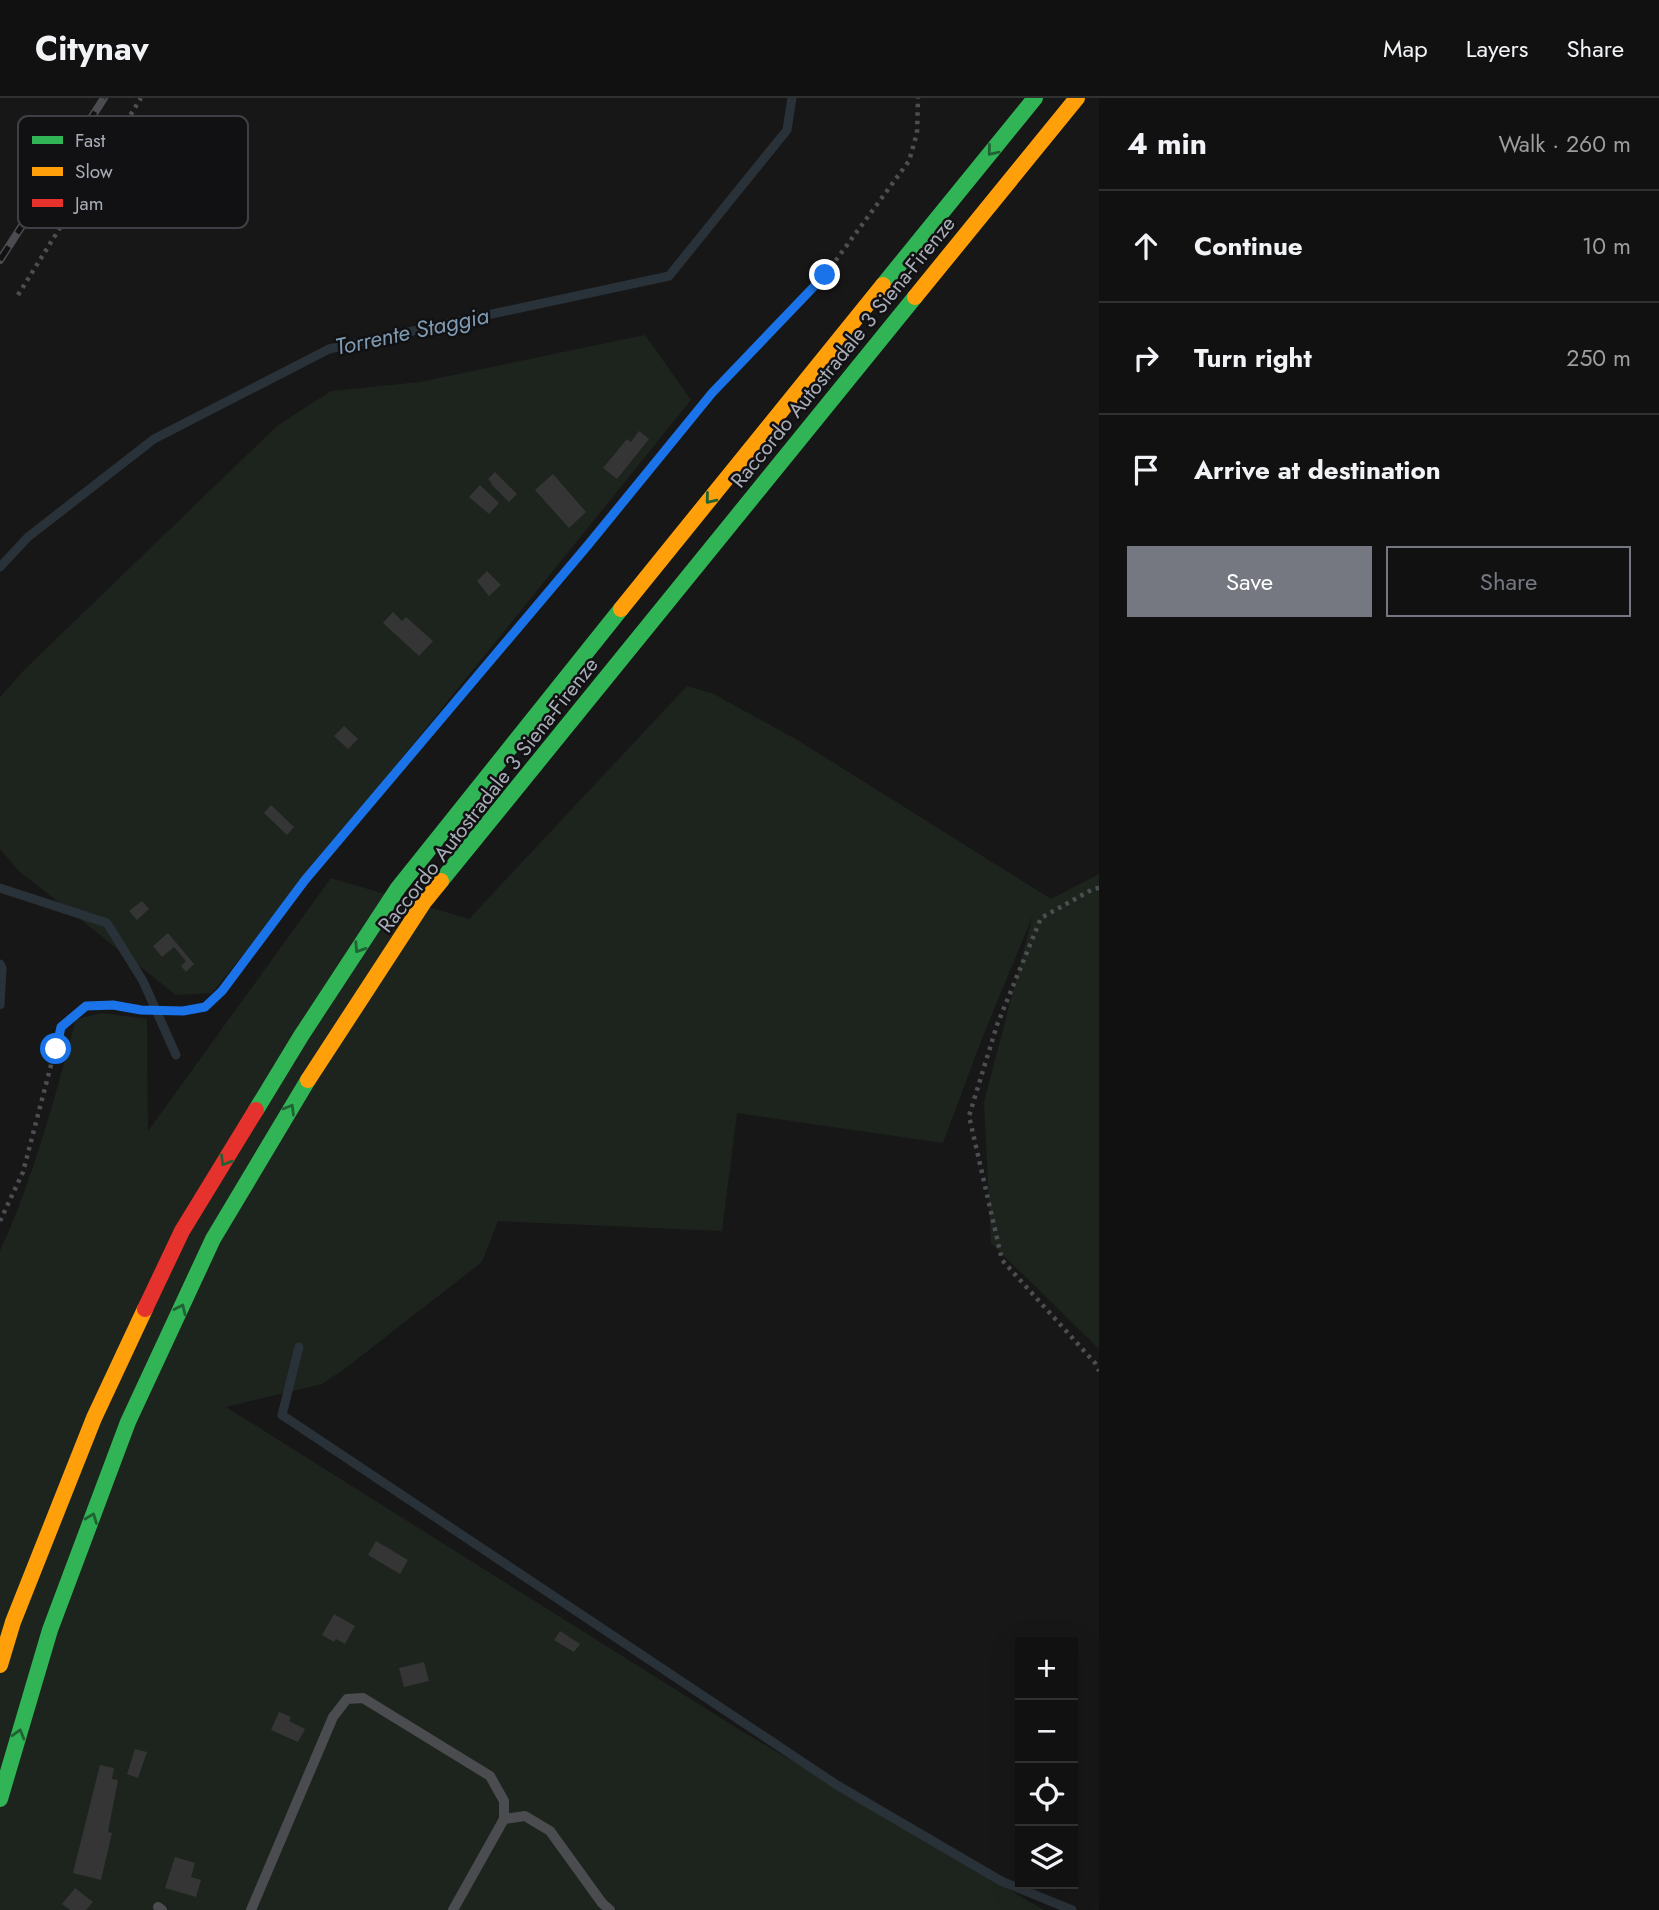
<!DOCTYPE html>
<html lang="en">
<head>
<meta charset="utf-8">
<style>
  body { margin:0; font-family:Jost,sans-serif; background:#1a1a1a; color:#f1f3f6 }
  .controls { position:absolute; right:21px; bottom:21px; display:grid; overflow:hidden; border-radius:0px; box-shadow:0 7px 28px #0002 }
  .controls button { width:63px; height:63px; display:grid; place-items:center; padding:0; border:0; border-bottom:2px solid #303131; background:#111; color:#f1f3f6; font:35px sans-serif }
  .stop { position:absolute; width:21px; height:21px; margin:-16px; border:5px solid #1a73e8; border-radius:50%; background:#fff }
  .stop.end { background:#1a73e8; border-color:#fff; box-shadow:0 2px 7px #0008 }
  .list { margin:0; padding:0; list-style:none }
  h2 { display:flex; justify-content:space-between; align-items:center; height:91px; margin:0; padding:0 28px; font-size:30px }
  h2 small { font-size:23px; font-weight:400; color:#9c9d9f }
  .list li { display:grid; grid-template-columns:46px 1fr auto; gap:21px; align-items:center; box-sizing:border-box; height:112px; padding:0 28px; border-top:2px solid #303131 }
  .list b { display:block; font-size:26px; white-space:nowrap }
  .list em { font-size:23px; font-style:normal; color:#9c9d9f }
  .actions { display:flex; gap:14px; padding:21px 28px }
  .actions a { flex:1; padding:16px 0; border:2px solid #757880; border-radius:0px; text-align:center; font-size:24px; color:#757880 }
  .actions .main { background:#757880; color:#fff }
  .icon { flex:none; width:38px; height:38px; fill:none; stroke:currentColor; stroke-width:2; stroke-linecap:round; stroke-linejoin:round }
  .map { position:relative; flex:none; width:1099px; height:1812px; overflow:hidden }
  header { display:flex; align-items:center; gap:42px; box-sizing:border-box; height:98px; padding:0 35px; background:#111; border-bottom:2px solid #303131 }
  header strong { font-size:33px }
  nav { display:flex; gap:38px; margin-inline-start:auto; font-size:24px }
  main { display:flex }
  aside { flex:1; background:#111 }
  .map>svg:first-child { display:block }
  .green { fill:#1d241e }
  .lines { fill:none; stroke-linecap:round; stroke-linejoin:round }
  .stream { stroke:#2a3239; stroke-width:9 }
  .building { fill:#353536 }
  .path { stroke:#4d4e52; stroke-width:4.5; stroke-dasharray:3.5 5; stroke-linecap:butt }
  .lane { stroke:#4b4c50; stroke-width:10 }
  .fast { stroke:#30b455; stroke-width:16 }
  .slow { stroke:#ff9f0a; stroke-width:16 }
  .jam { stroke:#e5322d; stroke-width:16 }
  .rail-casing { stroke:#4b4c4f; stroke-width:8 }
  .rail { stroke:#111113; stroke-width:5; stroke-dasharray:16; stroke-linecap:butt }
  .oneway { stroke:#206234 }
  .route { stroke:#1a73e8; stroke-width:9 }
  .labels { text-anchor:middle; stroke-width:5; stroke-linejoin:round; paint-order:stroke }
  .street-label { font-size:21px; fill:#a8adb8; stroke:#111113 }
  .water-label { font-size:23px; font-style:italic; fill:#7f9bb3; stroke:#111113 }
  .key { fill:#111113; stroke:#3e4045; stroke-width:2 }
  .key-label { font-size:19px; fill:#a8adb8 }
</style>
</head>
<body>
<header>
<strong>Citynav</strong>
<nav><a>Map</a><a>Layers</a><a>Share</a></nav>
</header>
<main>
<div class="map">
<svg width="1099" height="1812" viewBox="0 0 1099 1812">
  <rect width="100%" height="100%" fill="#171717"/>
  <!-- green -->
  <path class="green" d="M645,237L691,302L212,895L176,897L19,773L0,751V599L24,572L277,328L331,293L420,284Z
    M687,588L714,596L799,643L1051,801L1099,776V1251L991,1145L984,1004L1033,817L981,943L943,1045L737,1015L722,1133L498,1123L482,1164L347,1269L322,1286L226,1309L740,1632L1044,1812H0V1153C34,1079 55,999 76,921L102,915L147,921L148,1033L331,780L469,821Z"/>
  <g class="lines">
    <!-- stream -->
    <path class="stream" d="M0,469L28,439L154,341L329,251L669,178L787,32L792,0
      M0,790L107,825L143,883L176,957
      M0,866L2,870L0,907
      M299,1249L282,1317L837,1687L1001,1783L1072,1812"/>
  </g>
  <!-- building -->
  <path class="building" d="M639,333L649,341L617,381L603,370L627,341L631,344Z
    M495,374L517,396L509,404L491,386L492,385L488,381Z
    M553,376L586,414L569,430L535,392Z
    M480,387L499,405L489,416L469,399Z
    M487,473L501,487L489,498L477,483Z
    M393,514L402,523L406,519L433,543L419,558L383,525Z
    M344,628L358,641L348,651L334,638Z
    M271,707L294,729L287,737L264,715Z
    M142,803L149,811L137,822L129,813Z
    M168,835L194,866L186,874L181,868L186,863L174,849L162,859L153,848Z
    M376,1443L408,1462L400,1476L368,1457Z
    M334,1516L355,1528L345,1546L336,1541L334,1544L322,1537Z
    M560,1533L580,1546L574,1554L554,1542Z
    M424,1564L429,1583L404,1589L399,1570Z
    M279,1614L291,1619L289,1623L305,1631L298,1644L271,1632Z
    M135,1651L147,1654L138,1680L127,1676Z
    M100,1667L114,1670L112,1681L118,1682L108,1734L112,1735L101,1782L73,1775Z
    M175,1759L195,1765L191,1779L201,1782L196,1799L165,1790Z
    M75,1790L93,1804L86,1812H70L62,1806Z"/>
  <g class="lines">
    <!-- path -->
    <path class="path" d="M18,197L141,0
      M1099,790L1093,791L1041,820L997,927L969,1018L1002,1162L1095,1265L1099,1273
      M0,1123L23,1074L61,929L86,908L113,907L141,912L183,913L205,909L222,893L305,782L588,447L712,295L825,177L909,63L917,35L918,0"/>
    <!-- lane -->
    <path class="lane" d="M158,1809L162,1812
      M251,1812L333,1619L347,1601L363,1600L490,1678L504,1703V1721
      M453,1812L504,1721L525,1718L550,1733L602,1805L610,1812"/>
    <!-- fast -->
    <path class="fast" d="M883,187L1035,0
      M441,783L915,199
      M256,1012L301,938L398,790L621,511
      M0,1701L50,1532L128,1324L213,1141L308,982"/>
    <!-- slow -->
    <path class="slow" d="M915,199L1077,0
      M621,511L883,187
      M308,982L424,804L441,783
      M0,1567L13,1524L94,1320L145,1211"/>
    <!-- jam -->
    <path class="jam" d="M145,1211L182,1133L256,1012"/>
    <!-- rail casing -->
    <g class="rail-casing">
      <path id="rail" d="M0,162L104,0"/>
    </g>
    <!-- rail -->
    <use href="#rail" class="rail"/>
  </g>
  <!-- one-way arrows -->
  <defs><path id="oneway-chevron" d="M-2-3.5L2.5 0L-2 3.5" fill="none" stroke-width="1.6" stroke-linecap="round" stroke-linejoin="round" transform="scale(1.75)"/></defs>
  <g class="oneway">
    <use href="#oneway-chevron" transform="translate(992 53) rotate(129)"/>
    <use href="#oneway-chevron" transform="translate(710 401) rotate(129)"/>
    <use href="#oneway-chevron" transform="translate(359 850) rotate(123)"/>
    <use href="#oneway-chevron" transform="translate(290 1011) rotate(-59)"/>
    <use href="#oneway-chevron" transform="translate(225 1063) rotate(121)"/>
    <use href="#oneway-chevron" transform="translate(181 1211) rotate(-65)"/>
    <use href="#oneway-chevron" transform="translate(92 1420) rotate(-69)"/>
    <use href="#oneway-chevron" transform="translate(19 1636) rotate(-74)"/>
  </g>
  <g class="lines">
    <!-- route -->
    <path class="route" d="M56,951L61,929L86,908L113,907L141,912L183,913L205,909L222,893L305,782L588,447L712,295L825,177"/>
  </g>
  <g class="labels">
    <!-- street labels -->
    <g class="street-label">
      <text transform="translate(843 254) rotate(-51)" y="7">Raccordo Autostradale 3 Siena-Firenze</text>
      <text transform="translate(488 697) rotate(-52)" y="7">Raccordo Autostradale 3 Siena-Firenze</text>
    </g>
    <!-- water labels -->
    <g class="water-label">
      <text transform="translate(412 233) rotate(-12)" y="8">Torrente Staggia</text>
    </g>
  </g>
  <!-- legend -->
  <rect x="18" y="18" width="230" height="112" rx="10" class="key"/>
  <rect x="32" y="38" width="31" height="8" fill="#30b455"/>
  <rect x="32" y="69" width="31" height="9" fill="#ff9f0a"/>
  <rect x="32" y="101" width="31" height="8" fill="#e5322d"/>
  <g class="key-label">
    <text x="75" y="49">Fast</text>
    <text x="75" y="80">Slow</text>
    <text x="75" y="112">Jam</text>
  </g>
</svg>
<div class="controls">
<button>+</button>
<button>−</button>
<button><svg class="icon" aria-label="locate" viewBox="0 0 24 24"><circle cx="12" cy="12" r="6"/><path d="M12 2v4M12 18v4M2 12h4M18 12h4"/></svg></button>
<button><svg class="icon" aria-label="layers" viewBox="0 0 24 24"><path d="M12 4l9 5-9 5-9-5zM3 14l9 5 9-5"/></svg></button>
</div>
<div class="stop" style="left:56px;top:951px"></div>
<div class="stop end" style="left:825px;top:177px"></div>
</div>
<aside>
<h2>4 min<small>Walk · 260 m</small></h2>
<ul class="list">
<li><svg class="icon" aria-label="ahead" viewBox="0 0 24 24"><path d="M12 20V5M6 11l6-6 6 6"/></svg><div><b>Continue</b></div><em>10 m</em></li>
<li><svg class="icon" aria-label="right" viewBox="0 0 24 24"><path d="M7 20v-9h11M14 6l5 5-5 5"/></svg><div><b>Turn right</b></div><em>250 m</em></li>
<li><svg class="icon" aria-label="arrive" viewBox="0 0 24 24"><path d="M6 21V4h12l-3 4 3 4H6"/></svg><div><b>Arrive at destination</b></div></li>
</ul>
<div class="actions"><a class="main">Save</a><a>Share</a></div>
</aside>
</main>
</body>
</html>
